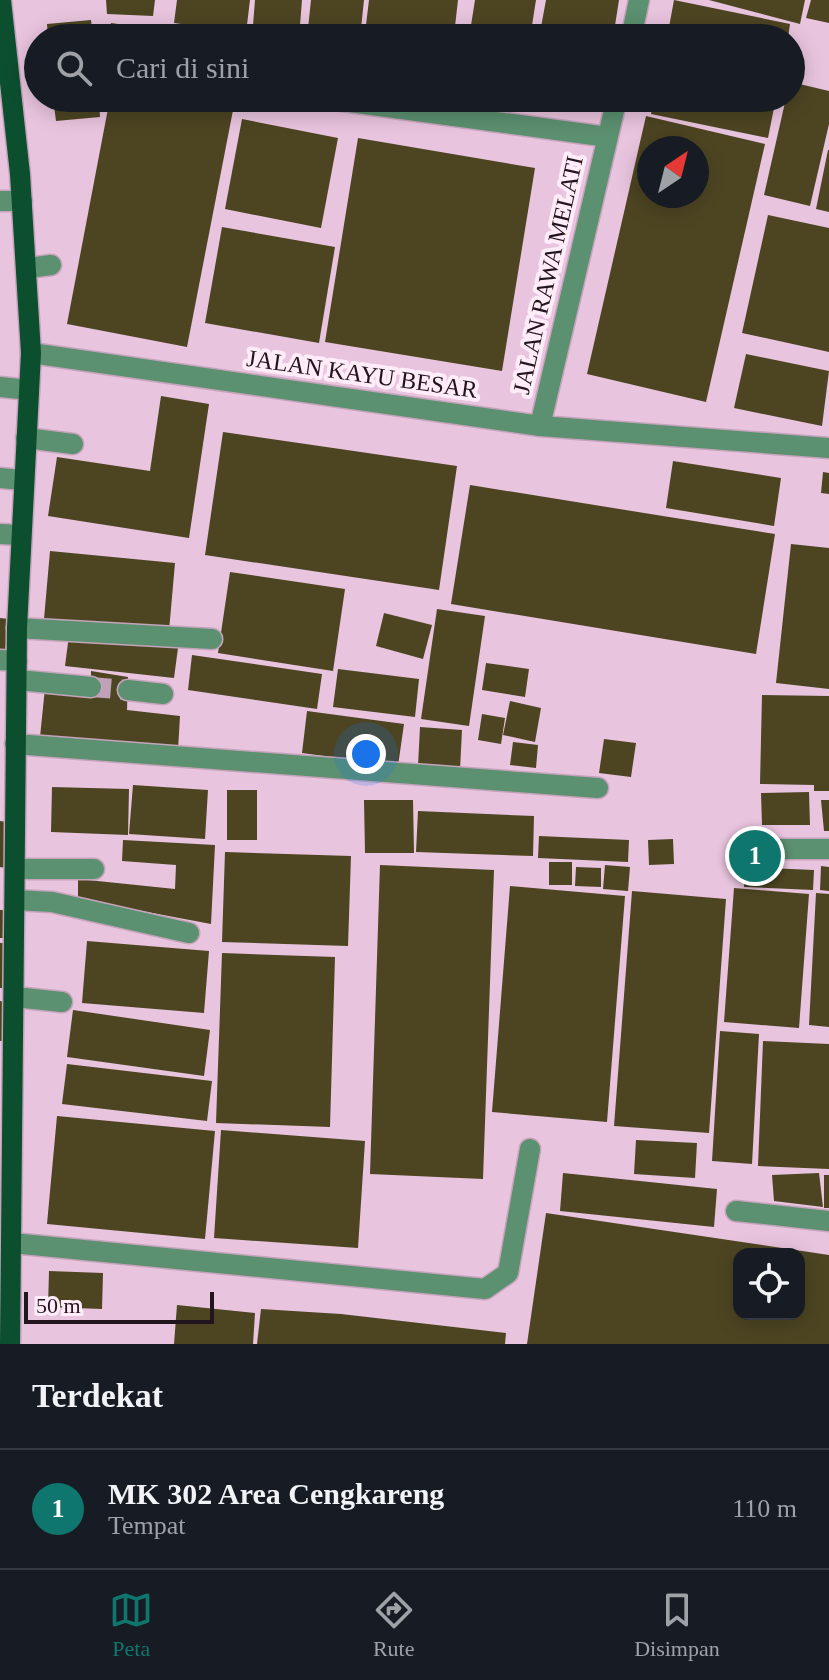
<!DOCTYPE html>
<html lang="id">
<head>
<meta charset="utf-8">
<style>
  body { margin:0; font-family:Georgia,serif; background:#20242c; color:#f1f3f6 }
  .controls { position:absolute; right:24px; bottom:24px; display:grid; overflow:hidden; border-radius:16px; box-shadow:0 4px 20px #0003 }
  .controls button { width:72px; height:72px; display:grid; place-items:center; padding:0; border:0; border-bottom:2px solid #363941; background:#171b24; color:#f1f3f6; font:40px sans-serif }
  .compass { position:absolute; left:637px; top:136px; width:72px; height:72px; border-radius:50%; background:#171b24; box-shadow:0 4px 20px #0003; rotate:35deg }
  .scale { position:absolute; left:24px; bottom:20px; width:190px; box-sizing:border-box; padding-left:8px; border:4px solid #22151e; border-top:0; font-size:22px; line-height:28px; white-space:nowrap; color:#22151e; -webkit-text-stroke:6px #ffecf9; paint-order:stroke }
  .you { position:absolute; left:366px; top:754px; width:28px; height:28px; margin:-20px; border:6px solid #fff; border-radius:50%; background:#1a73e8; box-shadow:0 0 0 12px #1a73e833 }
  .badge { display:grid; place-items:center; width:52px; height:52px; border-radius:50%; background:#0f766e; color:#fff; font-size:26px; font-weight:700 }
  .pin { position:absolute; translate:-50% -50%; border:4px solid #fff; box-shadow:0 2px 8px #0006 }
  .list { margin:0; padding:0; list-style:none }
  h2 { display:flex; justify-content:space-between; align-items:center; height:104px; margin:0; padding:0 32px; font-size:34px }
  h2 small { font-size:26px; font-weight:400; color:#9ea1a6 }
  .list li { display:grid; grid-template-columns:52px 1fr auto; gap:24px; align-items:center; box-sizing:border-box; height:120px; padding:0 32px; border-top:2px solid #363941 }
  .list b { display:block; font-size:30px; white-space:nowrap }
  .list p { margin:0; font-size:26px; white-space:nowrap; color:#9ea1a6 }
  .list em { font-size:26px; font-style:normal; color:#9ea1a6 }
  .icon { flex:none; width:44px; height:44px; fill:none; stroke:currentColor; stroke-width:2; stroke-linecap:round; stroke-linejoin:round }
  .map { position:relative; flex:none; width:829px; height:1344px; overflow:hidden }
  .search { position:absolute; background:#171b24; box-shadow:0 4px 20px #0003; left:24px; right:24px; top:24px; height:88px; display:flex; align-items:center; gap:20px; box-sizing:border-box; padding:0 28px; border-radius:44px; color:#9ea1a6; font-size:30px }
  .sheet { height:224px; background:#171b24 }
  nav { display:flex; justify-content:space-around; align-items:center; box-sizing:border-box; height:112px; border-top:2px solid #363941; background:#171b24; font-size:22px; color:#9ea1a6 }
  nav a { display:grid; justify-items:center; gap:4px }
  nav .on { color:#0f766e }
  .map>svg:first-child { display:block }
  .building { fill:#4d4522; fill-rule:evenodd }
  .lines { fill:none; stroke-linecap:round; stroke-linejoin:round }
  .minor-tunnel { stroke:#c1a1b8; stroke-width:20; stroke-dasharray:20 10; stroke-linecap:butt }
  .minor-casing { stroke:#c5a4bb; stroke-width:23 }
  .major-casing { stroke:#c5a4bb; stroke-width:23 }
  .minor { stroke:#5b9070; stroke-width:20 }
  .major { stroke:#0c4f2f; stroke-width:20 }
  .labels { text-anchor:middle; stroke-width:8; stroke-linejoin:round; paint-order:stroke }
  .street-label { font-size:24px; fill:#22151e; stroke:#ffecf9 }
</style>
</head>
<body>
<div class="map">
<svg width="829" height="1344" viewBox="0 0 829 1344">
  <rect width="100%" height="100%" fill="#e9c4de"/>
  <!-- building -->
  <path class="building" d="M106,0H155L153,16L107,14Z
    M177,0H250L246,33L174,23Z
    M255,0H302L299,38H252Z
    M311,0H364L360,38H307Z
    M369,0H458L454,35L366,25Z
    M475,0H536L530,38H469Z
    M546,0H619L613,38H539Z
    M674,0L790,24L788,38H667Z
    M709,0H805L800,24Z
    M811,0H829V23L806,18Z
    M91,20L93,38H48L47,24Z
    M111,23L202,36L201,38H109Z
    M791,82L829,91V124L810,206L764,195L786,98H791Z
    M53,98H99L100,117L56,121Z
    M110,98L235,100L187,347L67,324Z
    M654,98H776L768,138L651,114Z
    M646,116L765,144L706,402L587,374ZM649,148H697V196H649Z
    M242,119L338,138L321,228L225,209Z
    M358,138L535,168L502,371L325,342Z
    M828,150H829V212L816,209Z
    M768,215L829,228V352L742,333Z
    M222,227L335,247L319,343L205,323Z
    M746,354L829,371L822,426L734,408Z
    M161,396L209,404L189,538L48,516L57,457L150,471Z
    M223,432L457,466L439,590L205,555Z
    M673,461L781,478L774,526L666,508Z
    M823,472L829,473V494L821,493Z
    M470,485L775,534L756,654L451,604Z
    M791,544L829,548V689L776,683Z
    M50,551L175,563L169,631L44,619Z
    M230,572L345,589L333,671L218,653Z
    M437,609L485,616L469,726L421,719Z
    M384,613L432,625L423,659L376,646Z
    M0,618L9,619L5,652L0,651Z
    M69,635L178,648L174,678L65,666Z
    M192,655L322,674L317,709L188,690Z
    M486,663L529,669L525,697L482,690Z
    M338,669L419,679L415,717L333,707Z
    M91,671L128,677L127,710L180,716L178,750L40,737L45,688L91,692Z
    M762,695L829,696V791H814V785L760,784Z
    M510,701L541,708L535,742L503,735Z
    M307,711L404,724L398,766L302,753Z
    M482,714L505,718L501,744L478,740Z
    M420,727L462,730L460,770L418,766Z
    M604,739L636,743L631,777L599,773Z
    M513,742L538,745L536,768L510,765Z
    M133,785L208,790L205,839L129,834Z
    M52,787L129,789L128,835L51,832Z
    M227,790H257V840H227Z
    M809,792L810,825H762L761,793Z
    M364,800H413L414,853H365Z
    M821,800H829V831H824Z
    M418,811L534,816L533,856L416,852Z
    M0,821L8,822L6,868L0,867Z
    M539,836L629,840L628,862L538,858Z
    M673,839L674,864L649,865L648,840Z
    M123,840L215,845L211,924L78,899V879L175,889L176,865L122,861Z
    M764,848L765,862L746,864L745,849Z
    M225,852L351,856L348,946L222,942Z
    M549,862H572V885H549Z
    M380,865L494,870L483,1179L370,1174Z
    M605,865L630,867L628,891L603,889Z
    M821,866L829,867V891L820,890Z
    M576,867L601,868V887L575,886Z
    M744,867L814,870L813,890L744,887Z
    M510,886L625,896L607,1122L492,1112Z
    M734,888L809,894L799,1028L724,1022Z
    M632,891L726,899L709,1133L614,1126Z
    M816,893L829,894V1027L809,1025Z
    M0,910H8V938H0Z
    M87,941L209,951L204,1013L82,1003Z
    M0,943H11L10,988H0Z
    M222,953L335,957L330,1127L216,1123Z
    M0,1001L8,1002V1041H0Z
    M73,1010L210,1030L204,1076L67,1057Z
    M720,1031L759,1034L752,1164L712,1161Z
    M763,1041L829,1044V1169L758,1166Z
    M67,1064L212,1081L207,1121L62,1104Z
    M57,1116L215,1131L205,1239L47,1224Z
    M221,1130L365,1141L358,1248L214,1238Z
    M636,1140L697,1143L695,1178L634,1174Z
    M563,1173L717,1189L714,1227L560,1211Z
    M819,1173L823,1207L774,1201L772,1175Z
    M824,1175H829V1208H824Z
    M546,1213L829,1255V1344H527ZM739,1254H799V1314H739Z
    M49,1271L103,1273L102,1309L48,1307Z
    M177,1305L255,1313L253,1344H174Z
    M261,1309L341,1314L506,1333L505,1344H257Z"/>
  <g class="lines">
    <!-- minor-tunnel -->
    <path class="minor-tunnel" d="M91,687L128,690"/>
    <!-- minor casing -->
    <g class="minor-casing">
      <path id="minor" d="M631,38L639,0
        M320,98L608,137
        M0,201H22
        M28,268L51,265
        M31,353L540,426L829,448
        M0,387L29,390
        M540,426L617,98
        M26,438L73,444
        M0,478L22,480
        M0,534L19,535
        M17,628L212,639
        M0,660L17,661
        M18,680L91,687
        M128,690L163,694
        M15,744L598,788
        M779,849H829
        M15,869H94
        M15,900L52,902L189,933
        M15,997L62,1002
        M736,1211L829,1221
        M12,1243L485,1289L508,1273L530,1149"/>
    </g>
    <!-- major casing -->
    <g class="major-casing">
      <path id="major" d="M1,0L20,174L31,353L17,628L10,1344"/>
    </g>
    <!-- minor -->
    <use href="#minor" class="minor"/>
    <!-- major -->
    <use href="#major" class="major"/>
  </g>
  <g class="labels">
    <!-- street labels -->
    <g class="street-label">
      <text transform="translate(548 275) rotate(-77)" y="8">JALAN RAWA MELATI</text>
      <text transform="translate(362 374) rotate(8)" y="8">JALAN KAYU BESAR</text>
    </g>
  </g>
</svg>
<div class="controls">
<button><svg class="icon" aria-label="locate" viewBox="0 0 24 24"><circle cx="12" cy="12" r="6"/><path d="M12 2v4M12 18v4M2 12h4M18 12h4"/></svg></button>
</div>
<svg class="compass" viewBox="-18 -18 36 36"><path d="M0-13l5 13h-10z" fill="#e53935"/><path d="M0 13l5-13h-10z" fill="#9ea1a6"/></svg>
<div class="scale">50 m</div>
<div class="you"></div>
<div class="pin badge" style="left:755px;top:856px">1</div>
<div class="search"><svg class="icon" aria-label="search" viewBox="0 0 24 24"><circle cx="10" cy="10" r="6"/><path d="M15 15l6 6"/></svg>Cari di sini</div>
</div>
<section class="sheet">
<h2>Terdekat<small></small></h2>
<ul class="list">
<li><span class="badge">1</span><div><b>MK 302 Area Cengkareng</b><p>Tempat</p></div><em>110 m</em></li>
</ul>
</section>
<nav>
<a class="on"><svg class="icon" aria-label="map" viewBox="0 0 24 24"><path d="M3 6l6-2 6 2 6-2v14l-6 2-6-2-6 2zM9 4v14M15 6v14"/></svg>Peta</a>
<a><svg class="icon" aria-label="directions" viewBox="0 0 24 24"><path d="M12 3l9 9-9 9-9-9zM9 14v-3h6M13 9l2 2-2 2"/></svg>Rute</a>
<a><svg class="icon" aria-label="saved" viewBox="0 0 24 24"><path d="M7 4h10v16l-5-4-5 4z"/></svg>Disimpan</a>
</nav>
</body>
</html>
